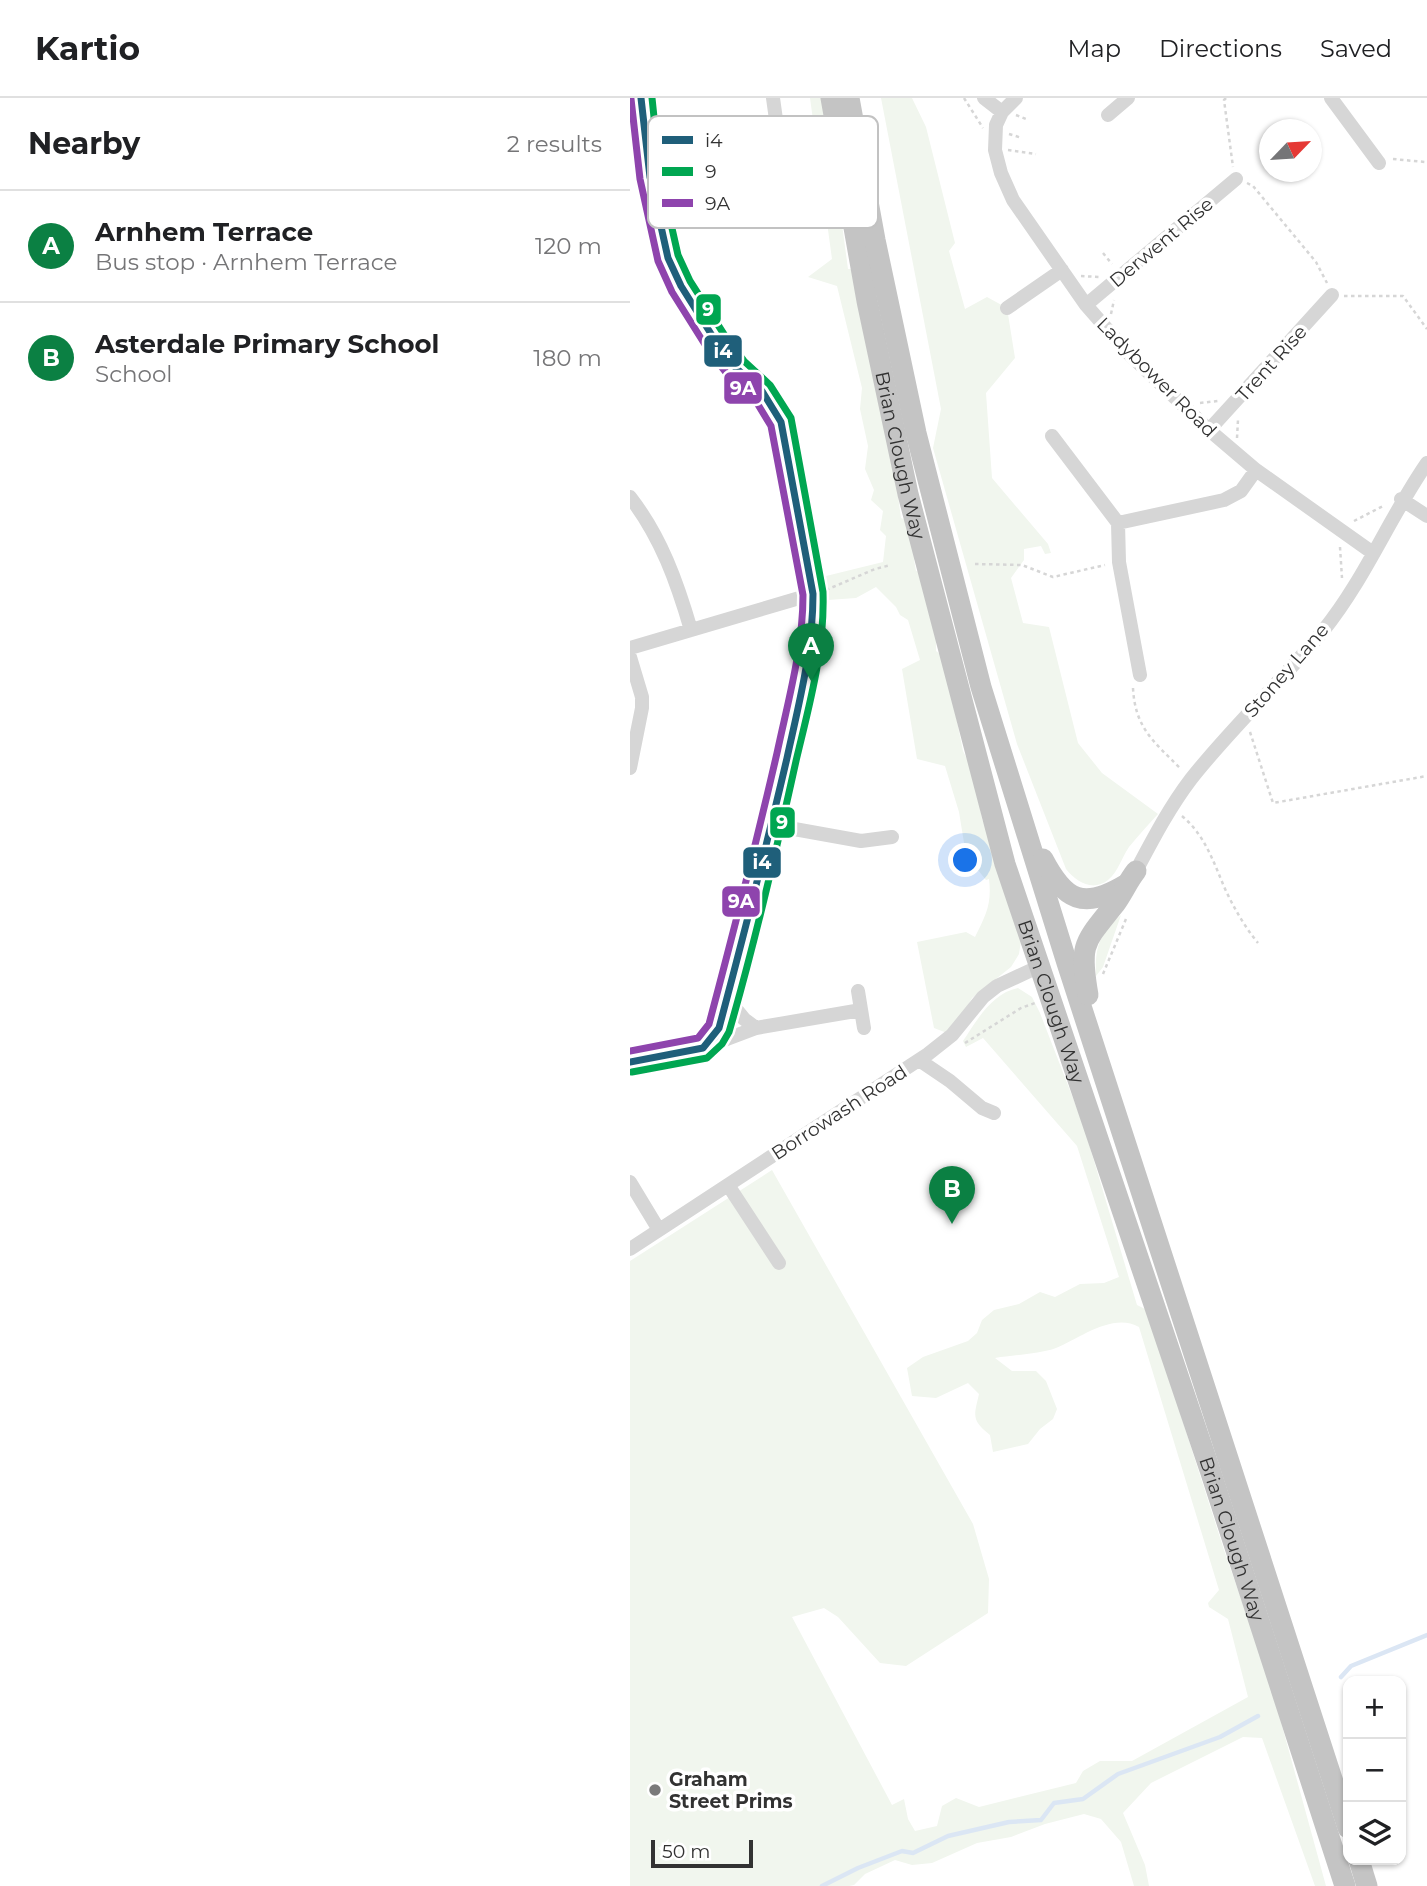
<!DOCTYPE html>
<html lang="en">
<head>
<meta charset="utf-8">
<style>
  body { margin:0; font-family:Montserrat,sans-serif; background:#f2f2f2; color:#202124 }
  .controls { position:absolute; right:21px; bottom:21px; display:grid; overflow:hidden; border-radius:14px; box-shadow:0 2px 5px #0004 }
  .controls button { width:63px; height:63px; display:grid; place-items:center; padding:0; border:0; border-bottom:2px solid #e0e0e0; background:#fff; color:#202124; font:35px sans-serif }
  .compass { position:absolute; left:629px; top:21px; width:63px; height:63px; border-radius:50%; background:#fff; box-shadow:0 2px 5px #0004; rotate:65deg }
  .scale { position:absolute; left:21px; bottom:18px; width:102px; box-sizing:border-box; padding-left:7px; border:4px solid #323232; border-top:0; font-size:19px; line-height:24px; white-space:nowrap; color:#323232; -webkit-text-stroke:5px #fff; paint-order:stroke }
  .you { position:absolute; left:336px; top:763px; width:24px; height:24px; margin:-18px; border:5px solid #fff; border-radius:50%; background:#1a73e8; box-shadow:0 0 0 10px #1a73e833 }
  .badge { display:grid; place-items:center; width:46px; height:46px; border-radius:50%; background:#0b8043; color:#fff; font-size:23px; font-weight:700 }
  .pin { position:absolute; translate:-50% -58px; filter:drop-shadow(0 2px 4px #0008) }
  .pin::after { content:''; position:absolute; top:37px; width:24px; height:21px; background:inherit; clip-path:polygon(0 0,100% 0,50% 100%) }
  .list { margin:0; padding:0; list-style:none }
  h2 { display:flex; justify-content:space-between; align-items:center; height:91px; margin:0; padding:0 28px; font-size:30px }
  h2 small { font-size:23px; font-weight:400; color:#757577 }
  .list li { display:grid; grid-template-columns:46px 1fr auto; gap:21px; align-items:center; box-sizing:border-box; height:112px; padding:0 28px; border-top:2px solid #e0e0e0 }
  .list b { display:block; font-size:26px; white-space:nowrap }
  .list p { margin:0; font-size:23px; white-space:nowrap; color:#757577 }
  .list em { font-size:23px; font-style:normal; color:#757577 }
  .icon { flex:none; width:38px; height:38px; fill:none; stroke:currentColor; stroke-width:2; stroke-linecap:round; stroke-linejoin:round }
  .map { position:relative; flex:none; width:797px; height:1788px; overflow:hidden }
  header { display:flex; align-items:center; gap:42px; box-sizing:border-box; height:98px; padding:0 35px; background:#fff; border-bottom:2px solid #e0e0e0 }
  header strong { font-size:33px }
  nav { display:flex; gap:38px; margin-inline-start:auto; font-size:24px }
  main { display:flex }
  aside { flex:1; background:#fff }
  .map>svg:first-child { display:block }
  .green { fill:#f1f6ee }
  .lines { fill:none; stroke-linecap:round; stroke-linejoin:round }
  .stream { stroke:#dbe6f4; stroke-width:4.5 }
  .path { stroke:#d6d6d6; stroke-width:2.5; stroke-dasharray:3.5 3.5; stroke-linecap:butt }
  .minor { stroke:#d6d6d6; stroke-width:14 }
  .highway { stroke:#c4c4c4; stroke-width:21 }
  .bus-1-casing { stroke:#fff; stroke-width:12 }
  .bus-2-casing { stroke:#fff; stroke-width:12 }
  .bus-3-casing { stroke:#fff; stroke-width:12 }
  .bus-1 { stroke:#1f5f7a; stroke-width:7 }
  .bus-2 { stroke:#00a651; stroke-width:7 }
  .bus-3 { stroke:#8e44ad; stroke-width:7 }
  .poi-dot { fill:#7a7a7a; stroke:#fff; stroke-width:2.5 }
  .labels { text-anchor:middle; stroke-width:7; stroke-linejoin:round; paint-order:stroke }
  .street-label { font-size:19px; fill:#323232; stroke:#fff }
  .poi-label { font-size:19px; font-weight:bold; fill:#323232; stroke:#fff; text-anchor:start }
  .key { fill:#fff; stroke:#c2c2c2; stroke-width:2 }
  .key-label { font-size:19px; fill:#323232 }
  .line-badge { stroke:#fff; stroke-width:2.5 }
  .badge-label { font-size:19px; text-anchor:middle; font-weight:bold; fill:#fff }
</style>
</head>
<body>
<header>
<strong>Kartio</strong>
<nav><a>Map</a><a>Directions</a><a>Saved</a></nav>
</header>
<main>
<aside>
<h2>Nearby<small>2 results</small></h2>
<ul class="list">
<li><span class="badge">A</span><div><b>Arnhem Terrace</b><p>Bus stop · Arnhem Terrace</p></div><em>120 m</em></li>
<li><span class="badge">B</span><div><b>Asterdale Primary School</b><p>School</p></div><em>180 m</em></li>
</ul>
</aside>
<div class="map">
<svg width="797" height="1788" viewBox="0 0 797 1788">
  <rect width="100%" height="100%" fill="#fff"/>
  <!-- green -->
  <path class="green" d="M180,0H195L218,171H224L264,369L271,420L280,424L292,457L284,462L286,473L294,475L306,528V553L314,559L333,653L344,675L352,721L363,745L391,843L389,856L381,869L342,900L333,917L317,935L304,930L287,844L336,834L345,839C356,817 362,806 359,781L356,782L336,757L329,714L315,668L287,661L272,571L290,562L278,522L270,517L266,509L246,489L226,500L198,502L196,478L253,464L256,438L250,432L253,413L241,402L244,392L235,371L238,348L230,311L232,290L207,188L178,179L202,161Z
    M251,0H282L296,29L325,145L319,153L335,211L357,199L377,210L385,260L356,295L362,380L418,446L421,455L415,456L411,448L394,451V462L381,480L393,525L419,529L448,645L472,675L528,716C518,727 508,738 499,749C492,759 488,774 478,782C463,794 446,784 436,771L387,646L303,350L311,311Z
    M491,817L473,869L466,878C465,848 469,837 491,817Z
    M388,890L402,899L410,915L453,1026L507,1207L517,1212L594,1452L640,1584L696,1788H685L632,1640L613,1639L521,1685L493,1715L515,1767L519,1788H504L491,1744L471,1721L454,1716L415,1726L381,1739L347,1745L302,1765L282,1767L265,1762L235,1776L224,1787L219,1788H0V1163L142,1072L343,1426L359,1481L358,1515L276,1568L250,1565L208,1519L194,1510L162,1519L262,1707L274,1701L278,1721L285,1733L307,1728L312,1708L326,1700L349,1709L446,1685L453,1673L470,1663H502L618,1599L598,1521L579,1509L578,1505L589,1492L509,1229C483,1214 450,1240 426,1250C410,1256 383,1257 365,1260L382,1273H406L416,1283L427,1311L423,1321L410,1331L398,1346L363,1354L360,1337C341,1322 344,1318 349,1296L338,1285L306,1300L282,1298L277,1270L293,1259L338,1243L347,1235L352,1222L364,1212L389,1206L410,1194L425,1199L450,1186L474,1185L489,1179L447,1048L353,940L336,949L333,943C347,922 362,895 388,890Z"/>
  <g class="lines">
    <!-- stream -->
    <path class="stream" d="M711,1579L721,1568L797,1537
      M192,1788L228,1770L272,1753L283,1755L318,1738L379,1724L411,1722L424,1705L453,1701L488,1676L590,1639L628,1618"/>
    <!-- path -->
    <path class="path" d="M334,0L353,30
      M596,0L594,2L603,69
      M386,17L396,21
      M379,36L392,40
      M378,52L406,56
      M763,61L795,64L797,62
      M617,85L623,88L686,164L697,185
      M473,155L482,166
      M451,178L469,179
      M714,198H773L797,231
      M481,216L484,202
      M570,305L588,303
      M607,340L608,322
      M724,423L755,407
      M710,449L712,480
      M345,466L392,467L423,479L475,467
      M196,492L245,471L261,467
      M503,590C505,630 524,644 551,671
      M620,634L643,705L797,678
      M552,718C576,738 584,766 596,793C605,812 615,829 628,845
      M473,876L496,821
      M335,945L391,910L405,905"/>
    <!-- minor -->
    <path class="minor" d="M11,0L20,79L38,160L51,188L88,247L106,270L132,293L151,324L183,496C185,546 171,595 160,644C139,740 114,835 89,930L84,939L73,950
      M143,0L154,79
      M354,0L372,14
      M386,0L372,14L366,27L365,52L371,75L383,102L456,207L497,254L579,332L626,372L743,455
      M701,0L749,65
      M478,17L498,0
      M456,207L606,81
      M377,210L432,172
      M579,332L702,197
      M422,338L488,425L489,464L510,577
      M0,399C31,439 47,484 61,532
      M771,401L797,418
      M488,425L594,402L611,393L626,372
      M0,550L183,496
      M0,559L12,599V610L0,670
      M142,727L231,743L262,739
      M506,773C523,741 539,710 561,681C602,629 651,584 693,533C735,481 759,420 797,365
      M228,893L234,930
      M97,900L114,921L126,930
      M289,962L320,983L352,1010L364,1015
      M0,964L73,950L126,930L231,912
      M0,1084L29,1132
      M98,1087L149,1165
      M0,1151L298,956L322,937L353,899L367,888L408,869"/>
    <!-- highway -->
    <g class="highway">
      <path id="s1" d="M201,0L237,203L278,396L375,766L580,1372L715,1788"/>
      <path d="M219,0L245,142L286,335L351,589L437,865L718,1730"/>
      <path d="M413,761C435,803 453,812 495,787"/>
      <path d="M458,897C449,845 454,845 485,806C493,795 498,783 506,773"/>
      <path d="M729,1762L737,1788"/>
    </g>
    <!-- bus-1 casing -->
    <g class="bus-1-casing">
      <path id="bus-1" d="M0,964L73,950L89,930C113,840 136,750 157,660C169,605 183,552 183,496L151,324L132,293L106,270L88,247L51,188L38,160L20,79L11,0"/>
    </g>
    <!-- bus-2 casing -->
    <g class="bus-2-casing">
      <path id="bus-2" d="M2,974L77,960L92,946L99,934C125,845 146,754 166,663C179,608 195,552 193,494L161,320L140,287L114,263L97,241L60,183L48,157L30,77L22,0"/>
    </g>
    <!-- bus-3 casing -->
    <g class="bus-3-casing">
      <path id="bus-3" d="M0,953L68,940L79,926C103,836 126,746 147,655C158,603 173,551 173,497L141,328L124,300L98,277L79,253L42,194L28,163L10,81L1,1"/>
    </g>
    <!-- bus-1 -->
    <use href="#bus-1" class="bus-1"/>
    <!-- bus-2 -->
    <use href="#bus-2" class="bus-2"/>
    <!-- bus-3 -->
    <use href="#bus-3" class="bus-3"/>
  </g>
  <!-- markers -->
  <circle class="poi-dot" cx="25" cy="1692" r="7"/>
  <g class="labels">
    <!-- street labels -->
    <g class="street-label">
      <text transform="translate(531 144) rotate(-40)" y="7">Derwent Rise</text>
      <text transform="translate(641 265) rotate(-48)" y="7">Trent Rise</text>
      <text transform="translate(527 279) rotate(45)" y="7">Ladybower Road</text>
      <text dy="7" stroke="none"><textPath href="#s1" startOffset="364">Brian Clough Way</textPath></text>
      <text transform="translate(656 572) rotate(-49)" y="7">Stoney Lane</text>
      <text dy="7" stroke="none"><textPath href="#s1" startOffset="931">Brian Clough Way</textPath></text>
      <text transform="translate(209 1014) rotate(-33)" y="7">Borrowash Road</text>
      <text dy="7" stroke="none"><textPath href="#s1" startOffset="1498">Brian Clough Way</textPath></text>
    </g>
    <!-- poi labels -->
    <g class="poi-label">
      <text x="39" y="1688">Graham<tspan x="39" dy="22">Street Prims</tspan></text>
    </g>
  </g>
  <!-- legend -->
  <rect x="18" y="18" width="230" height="112" rx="10" class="key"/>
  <rect x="32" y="38" width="31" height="8" fill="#1f5f7a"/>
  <rect x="32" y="69" width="31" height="9" fill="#00a651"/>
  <rect x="32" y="101" width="31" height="8" fill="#8e44ad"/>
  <g class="key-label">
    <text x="75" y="49">i4</text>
    <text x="75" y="80">9</text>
    <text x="75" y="112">9A</text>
  </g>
  <g class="line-badge">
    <rect x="65" y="195" width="27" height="33" rx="7" fill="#00a651"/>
    <rect x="73" y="236" width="40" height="34" rx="7" fill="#1f5f7a"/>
    <rect x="93" y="273" width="40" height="34" rx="7" fill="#8e44ad"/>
    <rect x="139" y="708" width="27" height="33" rx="7" fill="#00a651"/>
    <rect x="112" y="748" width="40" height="33" rx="7" fill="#1f5f7a"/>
    <rect x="91" y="787" width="40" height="33" rx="7" fill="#8e44ad"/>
  </g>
  <g class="badge-label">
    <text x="78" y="218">9</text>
    <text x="93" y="260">i4</text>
    <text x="113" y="297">9A</text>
    <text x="152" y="731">9</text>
    <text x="132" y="771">i4</text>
    <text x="111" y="810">9A</text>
  </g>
</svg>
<div class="controls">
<button>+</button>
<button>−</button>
<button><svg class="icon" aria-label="layers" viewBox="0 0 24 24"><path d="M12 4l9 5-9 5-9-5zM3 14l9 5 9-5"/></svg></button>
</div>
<svg class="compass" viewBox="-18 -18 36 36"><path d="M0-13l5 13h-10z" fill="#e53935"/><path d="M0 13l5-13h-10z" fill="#757577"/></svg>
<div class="scale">50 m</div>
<div class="you"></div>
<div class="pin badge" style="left:181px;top:583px">A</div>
<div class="pin badge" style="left:322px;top:1126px">B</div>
</div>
</main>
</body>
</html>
